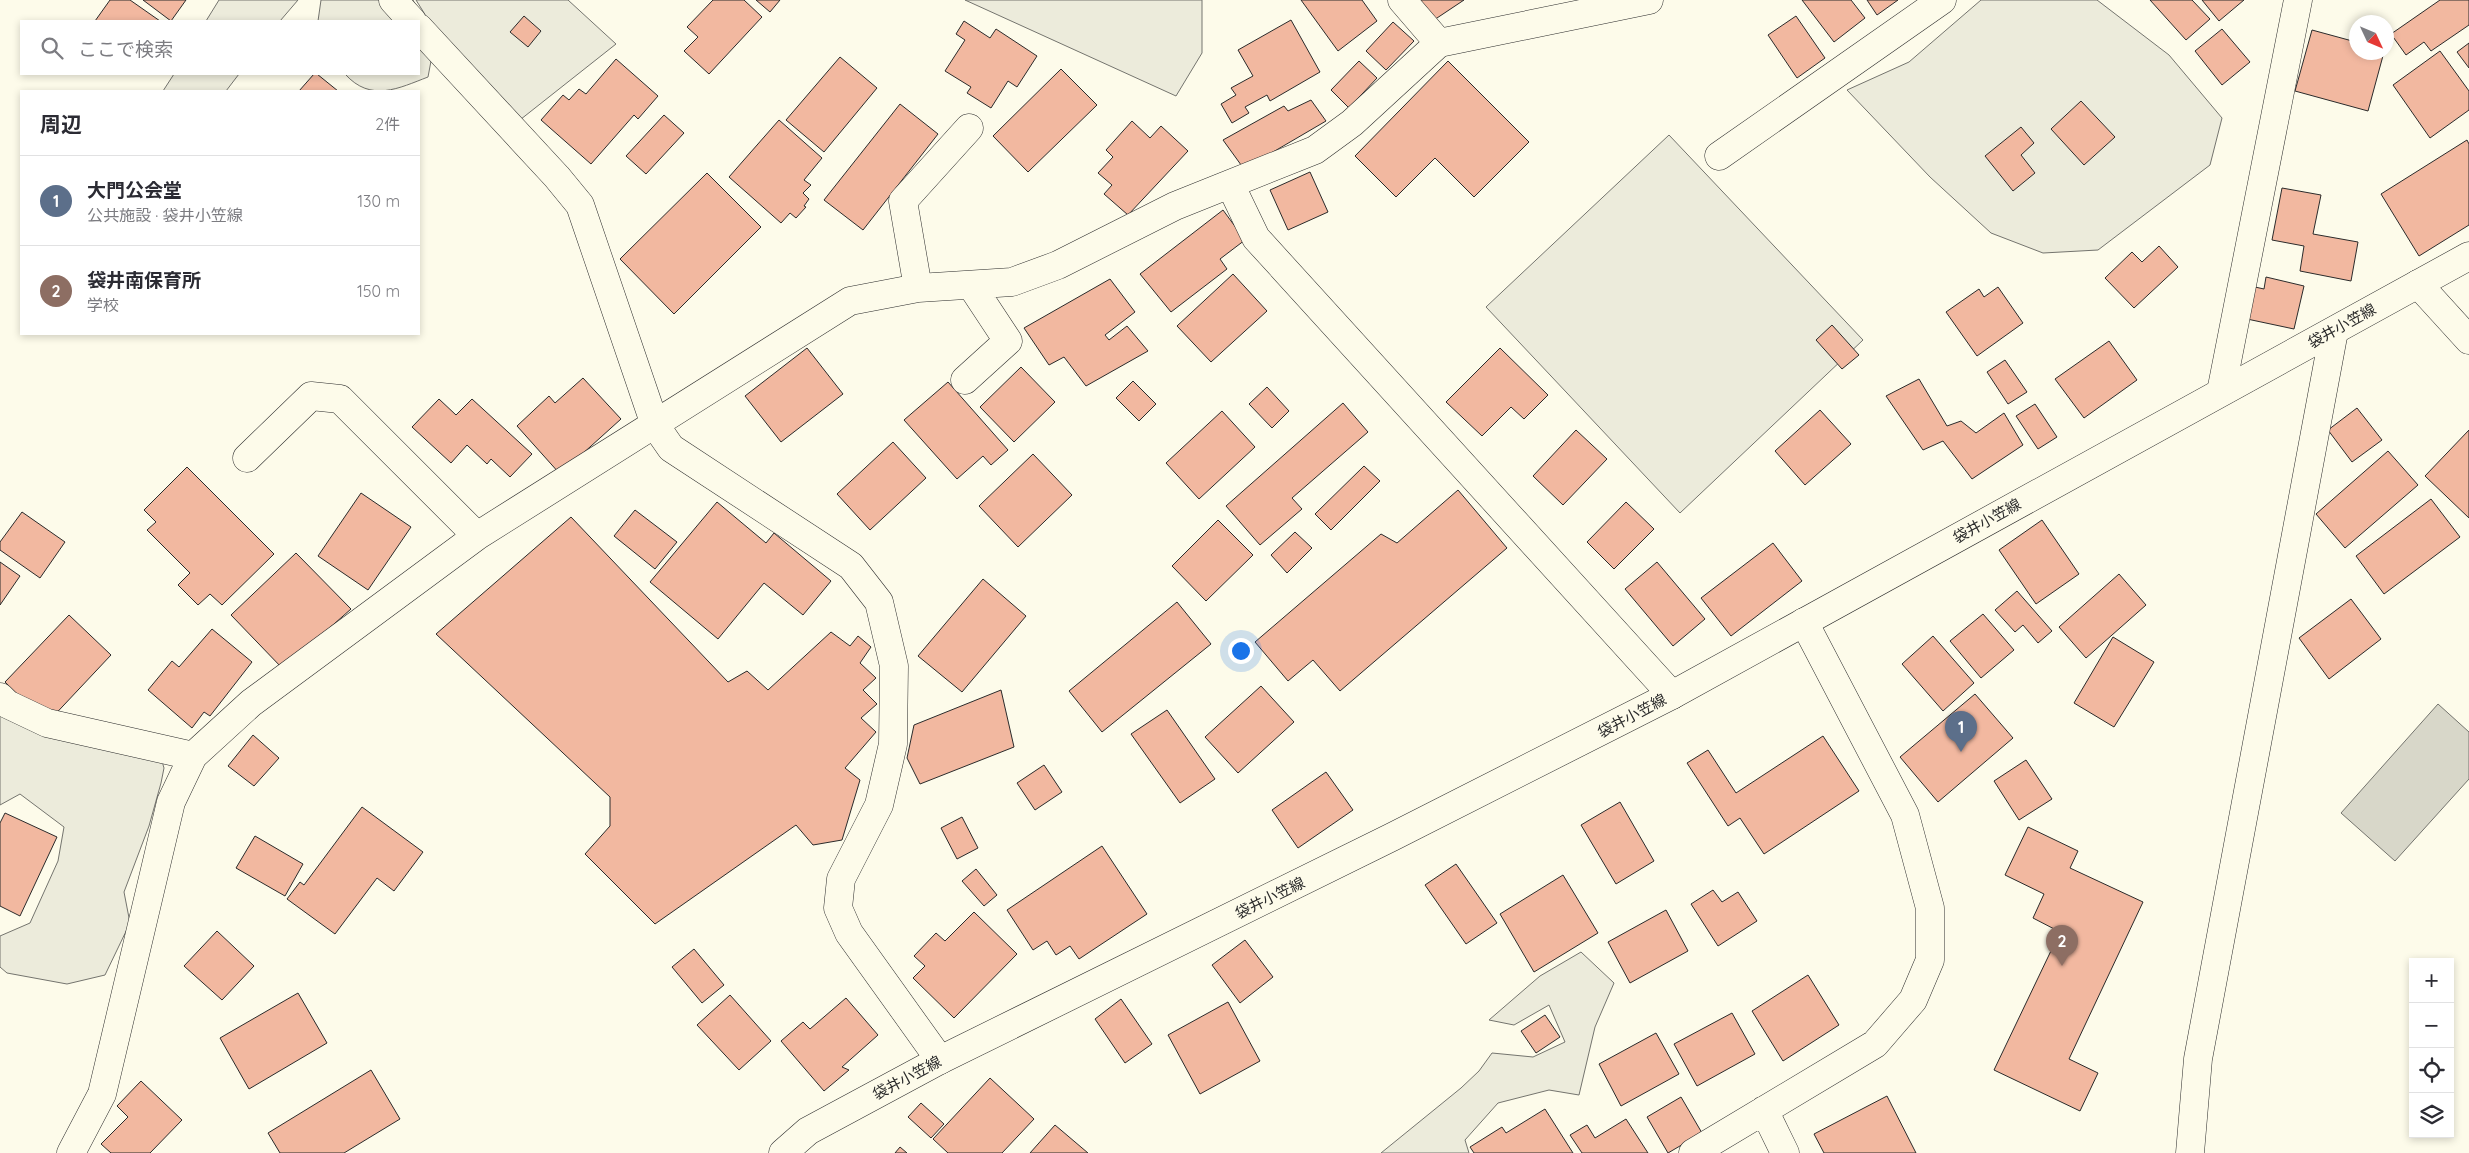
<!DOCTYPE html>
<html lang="ja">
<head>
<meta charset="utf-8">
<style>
  body { margin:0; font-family:Quicksand,"Noto Sans JP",sans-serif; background:#f2f2f3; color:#2b2b33 }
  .controls { position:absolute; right:15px; bottom:15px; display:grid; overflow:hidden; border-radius:0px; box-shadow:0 2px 8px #0003 }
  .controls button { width:45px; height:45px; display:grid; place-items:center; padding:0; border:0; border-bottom:1px solid #e1e1e2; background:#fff; color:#2b2b33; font:25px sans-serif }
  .compass { position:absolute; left:2349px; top:15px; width:45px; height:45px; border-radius:50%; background:#fff; box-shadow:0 2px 8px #0003; rotate:134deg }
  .you { position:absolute; left:1240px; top:650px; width:18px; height:18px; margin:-12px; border:4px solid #fff; border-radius:50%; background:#1a73e8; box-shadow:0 0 0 8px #1a73e833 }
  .badge { display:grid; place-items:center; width:32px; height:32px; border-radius:50%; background:#1a73e8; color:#fff; font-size:16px; font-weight:700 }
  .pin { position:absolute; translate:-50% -41px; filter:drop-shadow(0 1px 2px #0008) }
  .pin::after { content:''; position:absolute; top:26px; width:18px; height:15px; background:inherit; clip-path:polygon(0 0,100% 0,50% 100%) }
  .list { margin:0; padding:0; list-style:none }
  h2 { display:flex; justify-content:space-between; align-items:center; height:65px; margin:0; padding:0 20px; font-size:21px }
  h2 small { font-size:16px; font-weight:400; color:#7c7c81 }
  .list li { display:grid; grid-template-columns:32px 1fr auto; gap:15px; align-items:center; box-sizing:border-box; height:90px; padding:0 20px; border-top:1px solid #e1e1e2 }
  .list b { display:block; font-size:19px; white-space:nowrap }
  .list p { margin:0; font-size:16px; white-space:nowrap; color:#7c7c81 }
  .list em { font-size:16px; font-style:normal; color:#7c7c81 }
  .icon { flex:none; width:28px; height:28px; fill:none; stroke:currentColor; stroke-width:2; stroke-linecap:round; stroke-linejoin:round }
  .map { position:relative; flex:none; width:2469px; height:1153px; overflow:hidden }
  .search { position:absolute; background:#fff; box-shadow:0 2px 8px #0003; left:20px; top:20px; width:400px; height:55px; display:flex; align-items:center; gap:12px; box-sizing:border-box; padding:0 18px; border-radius:0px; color:#7c7c81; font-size:19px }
  .panel { position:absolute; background:#fff; box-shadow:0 2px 8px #0003; left:20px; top:90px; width:400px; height:245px; border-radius:0px }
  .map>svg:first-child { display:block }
  .green { fill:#ecebdb; stroke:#74746e }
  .water { fill:#d8d7c9; stroke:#74746e }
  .building { fill:#f2b8a0; stroke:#2b2b2b }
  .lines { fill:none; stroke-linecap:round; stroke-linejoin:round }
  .minor-casing { stroke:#2b2b2b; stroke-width:29 }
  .secondary-casing { stroke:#2b2b2b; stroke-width:29 }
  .minor { stroke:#fdfbea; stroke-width:28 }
  .secondary { stroke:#fdfbea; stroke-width:28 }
  .labels { text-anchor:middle; stroke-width:4; stroke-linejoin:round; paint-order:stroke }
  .street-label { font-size:15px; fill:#2b2b2b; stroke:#fdfbea }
</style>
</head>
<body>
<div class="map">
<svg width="2469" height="1153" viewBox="0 0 2469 1153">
  <rect width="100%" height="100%" fill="#fdfbea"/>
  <!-- green -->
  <path class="green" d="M219,0H298L280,21H206Z
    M321,0H413L434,45L428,77C399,88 371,103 345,74H419V21H318Z
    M416,0H568L616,44L511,127L464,77Z
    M965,0H1202V53L1176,96Z
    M1981,0H2097L2169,55L2222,118L2210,165L2098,250L2043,253L1991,233L1930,177L1847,90L1909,62Z
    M174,74H239L226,91H163Z
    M1669,135L1863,340L1680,513L1486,307Z
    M0,702L158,748L164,768L161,783L149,826L124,892L130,923L105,975L67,984L7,973L0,967V936L30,923L58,861L64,827L20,794L0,805Z
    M1581,952L1614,983L1595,1027L1579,1095L1549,1090L1498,1103L1465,1140L1469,1153H1381L1461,1088L1479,1071L1492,1053L1533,1057L1565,1042L1549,1005L1514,1025L1489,1020L1540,976Z"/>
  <!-- water -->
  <path class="water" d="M2438,704L2469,732V779L2395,861L2341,813Z"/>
  <!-- building -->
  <path class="building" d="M110,0H130L160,21H95Z
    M143,0H186L171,21Z
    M713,0H744L762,17L709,74L684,51L698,37L687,27Z
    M756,0H780L770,12Z
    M1301,0H1362L1377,21L1338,51Z
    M1420,0H1464L1434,20Z
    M1802,0H1851L1865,18L1834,42Z
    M1867,0H1898L1877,15Z
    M2150,0H2192L2210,19L2186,40Z
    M2202,0H2244L2219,21Z
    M2440,0H2469V25L2431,51L2424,42L2406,55L2391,34Z
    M524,16L541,31L528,47L510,32Z
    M1796,16L1825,58L1797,78L1768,35Z
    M1291,20L1320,72L1270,101L1267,95L1245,107L1249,113L1232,123L1221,104L1236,95L1231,88L1253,76L1238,50Z
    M964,21L990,38L996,29L1037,56L1017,87L1008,81L991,108L967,93L971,87L945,71L965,40L956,34Z
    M1393,22L1414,41L1386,70L1366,51Z
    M2222,29L2250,62L2222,85L2195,51Z
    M2312,30L2356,42V52H2384L2368,111L2295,91Z
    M2469,43V68L2457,52Z
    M2440,51L2469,91V110L2430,138L2393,85Z
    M840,57L877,88L824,152L786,120Z
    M616,59L658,96L638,119L634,115L591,164L541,120L563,95L569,100L579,89L586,94Z
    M1359,61L1377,78L1349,108L1331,90Z
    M1448,61L1529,142L1474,197L1435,158L1396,197L1355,156Z
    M1061,69L1097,105L1028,172L993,136Z
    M314,74H317L338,91H299Z
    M1311,100L1326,121L1244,169L1223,140L1284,106L1288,111Z
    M2081,101L2115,137L2084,165L2051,129Z
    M900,104L938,134L863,230L824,200Z
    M664,115L684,133L646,174L626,156Z
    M779,120L822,158L804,180L811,185L803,193L809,199L804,206L806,207L796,218L790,213L781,223L729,177Z
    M1132,121L1150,138L1161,126L1188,151L1128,215L1104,194L1112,185L1098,173L1113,157L1106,150Z
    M2021,127L2034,143L2021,155L2035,173L2013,191L1985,156Z
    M2467,140L2469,144V225L2419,256L2381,194Z
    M1310,172L1328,212L1288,230L1270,190Z
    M707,173L761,227L674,314L620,259Z
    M2282,188L2321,195L2313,234L2358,242L2351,281L2300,271L2304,246L2272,240Z
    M1223,210L1245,240L1220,259L1227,269L1171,312L1140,274Z
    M2159,246L2178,267L2134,308L2105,278L2132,252L2142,262Z
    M1233,274L1267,311L1211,362L1177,326Z
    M2266,277L2304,286L2294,329L2247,319L2255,287L2264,289Z
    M1110,279L1135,312L1105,335L1109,340L1127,326L1148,351L1086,386L1064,357L1049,365L1024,328Z
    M1998,287L2023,323L1977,356L1946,312L1979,289L1984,297Z
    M1832,325L1859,355L1842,369L1816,340Z
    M2109,341L2137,380L2084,418L2055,379Z
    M807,348L843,394L781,442L745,396Z
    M1500,348L1548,395L1524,419L1511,407L1482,436L1446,402Z
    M2005,360L2027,392L2008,404L1987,372Z
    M1021,367L1055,402L1014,442L980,407Z
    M583,378L621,419L560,474L517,426L549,396L555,403Z
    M1919,379L1947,426L1961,421L1976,433L2004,413L2023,445L1972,479L1943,441L1923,450L1886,396Z
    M1133,381L1156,404L1139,421L1116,398Z
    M948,382L1008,450L991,465L983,456L957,479L904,420Z
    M1267,387L1289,411L1272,428L1249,404Z
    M439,399L456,415L472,399L532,454L510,477L491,459L487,464L467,445L451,463L412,427Z
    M1343,403L1368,432L1292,498L1302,509L1260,545L1226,506Z
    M2035,404L2057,437L2038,449L2016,416Z
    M2357,408L2382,440L2352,462L2328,430Z
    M1820,410L1851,444L1805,485L1775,451Z
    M1222,411L1255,447L1199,499L1166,463Z
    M1576,430L1607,459L1563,505L1533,476Z
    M2469,430V518L2425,476Z
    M893,442L926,478L870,530L837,494Z
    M2388,451L2418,485L2345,548L2316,514Z
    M1033,454L1072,495L1018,547L979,506Z
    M1364,466L1380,481L1331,530L1315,514Z
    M187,467L274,554L222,605L210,594L198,605L178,585L190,573L147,530L156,522L144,510Z
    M1458,490L1507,548L1340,691L1313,660L1288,681L1255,642L1381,534L1397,543Z
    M361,493L411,527L368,590L318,556Z
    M2431,499L2460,537L2384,594L2356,556Z
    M717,502L766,543L774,533L831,581L803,615L764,583L718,639L650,582Z
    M1626,502L1654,529L1614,569L1587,542Z
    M635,510L677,542L655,569L614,536Z
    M22,512L65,542L40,578L0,550V542Z
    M571,517L728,682L747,671L768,690L831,632L850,646L858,636L871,647L860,663L876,678L863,690L877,704L861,718L876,732L845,768L860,780L842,840L813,845L796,825L655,924L585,854L610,826V797L436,634Z
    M1218,520L1253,555L1206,601L1172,566Z
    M2042,520L2079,574L2036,604L1999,550Z
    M1295,532L1312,548L1287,573L1271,555Z
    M1773,543L1802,581L1731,636L1701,598Z
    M296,553L351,609L283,669L231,615Z
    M0,562L20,576L0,605Z
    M1657,562L1705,619L1673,646L1625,589Z
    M2119,574L2146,605L2086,658L2059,627Z
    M983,579L1026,616L962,692L918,656Z
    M2017,591L2052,631L2038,643L2023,625L2015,632L1995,610Z
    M2351,599L2381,639L2329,679L2299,638Z
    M1177,602L1211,644L1102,732L1069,691Z
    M1983,614L2014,650L1981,678L1950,641Z
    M69,615L111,655L47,723L5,682Z
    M212,629L252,662L210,716L204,712L192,728L148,690L172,661L179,667Z
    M1933,636L1974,683L1943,711L1902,664Z
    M2113,637L2154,662L2114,727L2074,703Z
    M1261,686L1294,722L1238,773L1205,737Z
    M1001,690L1014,747L920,784L907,758L914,725Z
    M1975,694L2013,738L1938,802L1900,757Z
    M1167,710L1215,779L1180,803L1131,734Z
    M253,735L279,758L254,786L228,766Z
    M1823,736L1859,791L1764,854L1740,818L1728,826L1687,763L1708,750L1736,793Z
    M2026,760L2052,799L2019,820L1994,781Z
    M1044,765L1062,792L1035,810L1017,783Z
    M1326,772L1353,810L1298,848L1272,810Z
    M1620,802L1654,861L1616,884L1581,825Z
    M362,807L423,852L394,891L377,878L335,934L287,899L300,882L304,885Z
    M5,813L57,837L20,916L0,906V823Z
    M962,817L978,848L957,859L941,828Z
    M2028,827L2078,851L2070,868L2143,902L2069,1059L2098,1073L2080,1111L1994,1070L2060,932L2033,918L2044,894L2005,875Z
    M255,836L303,864L285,896L236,868Z
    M1102,846L1147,914L1079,959L1070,946L1056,955L1047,941L1033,950L1007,910Z
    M1456,864L1497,923L1466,944L1425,885Z
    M976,869L997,895L984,906L962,881Z
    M1563,875L1598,933L1534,972L1500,914Z
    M1713,890L1722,902L1738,892L1757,921L1718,946L1691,904Z
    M1666,910L1688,951L1630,983L1608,942Z
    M974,912L1017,954L954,1018L913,978L925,966L914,956L936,933L945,941Z
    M217,931L254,966L222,1000L184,966Z
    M1245,940L1273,977L1240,1003L1212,965Z
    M694,949L724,985L702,1003L672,967Z
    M1808,975L1839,1025L1783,1061L1752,1011Z
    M298,993L327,1043L249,1089L220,1038Z
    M730,995L771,1041L739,1070L697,1025Z
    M846,998L878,1035L842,1067L849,1070L824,1091L781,1041L803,1022L810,1029Z
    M1121,999L1152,1044L1125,1063L1095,1019Z
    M1228,1002L1260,1061L1200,1094L1168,1035Z
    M1732,1013L1755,1054L1697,1086L1674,1044Z
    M1545,1015L1560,1037L1536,1053L1521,1031Z
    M1656,1033L1679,1074L1621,1106L1599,1064Z
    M371,1070L400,1119L344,1153H280L268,1133Z
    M990,1078L1034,1119L1002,1153H948L933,1139Z
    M141,1081L182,1120L150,1153H111L101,1144L128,1117L117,1106Z
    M1887,1096L1916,1153H1824L1814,1134Z
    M1681,1097L1702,1133L1668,1153L1647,1117Z
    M921,1103L944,1124L931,1138L908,1117Z
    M1545,1109L1573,1153H1474L1470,1147L1502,1127L1506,1133Z
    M1626,1119L1648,1153H1582L1570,1135L1587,1125L1595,1138Z
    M1055,1125L1088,1153H1030Z
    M900,1147L907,1153H895Z"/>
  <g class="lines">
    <!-- minor casing -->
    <g class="minor-casing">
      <path id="minor" d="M393,0L412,21
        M1402,0L1439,43
        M419,28L557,177L580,205L655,425L671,448L851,566L879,602L894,666L893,744L879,805L841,879L838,908L849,933L940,1060
        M1719,156L1942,0
        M1230,184L1256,238L1672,695
        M2418,284L2469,340
        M918,288L903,201L969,128
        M965,380L1008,341L971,285
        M2221,392L2298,0
        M247,458L311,396L340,399L477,536
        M0,697L7,704L47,723L193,756
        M1764,1110L1785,1153
        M71,1153L102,1094L171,802L193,756L251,703L477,536L850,301L918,288L1012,282L1058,265L1175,206L1315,150L1352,123L1439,43L1649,0
        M1693,1153L1875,1044L1913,1000L1930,960V908L1905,815L1804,622
        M2190,1153L2198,1059L2334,331"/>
    </g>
    <!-- secondary casing -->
    <g class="secondary-casing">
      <path id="secondary" d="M783,1153L808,1131L940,1060L1392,837L1672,695L2469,256"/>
    </g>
    <!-- minor -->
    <use href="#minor" class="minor"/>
    <!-- secondary -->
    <use href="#secondary" class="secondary"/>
  </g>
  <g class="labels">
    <!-- street labels -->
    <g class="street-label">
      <text transform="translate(2342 326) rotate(-29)" y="5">袋井小笠線</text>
      <text transform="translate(1987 521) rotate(-29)" y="5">袋井小笠線</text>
      <text transform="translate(1632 716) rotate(-28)" y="5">袋井小笠線</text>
      <text transform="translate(1270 898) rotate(-26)" y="5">袋井小笠線</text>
      <text transform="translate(907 1078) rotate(-28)" y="5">袋井小笠線</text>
    </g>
  </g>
</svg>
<div class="controls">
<button>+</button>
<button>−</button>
<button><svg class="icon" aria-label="locate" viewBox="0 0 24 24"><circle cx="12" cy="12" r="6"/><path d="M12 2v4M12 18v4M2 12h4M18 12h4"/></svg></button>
<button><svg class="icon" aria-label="layers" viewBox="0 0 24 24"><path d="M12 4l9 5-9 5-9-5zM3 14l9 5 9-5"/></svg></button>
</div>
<svg class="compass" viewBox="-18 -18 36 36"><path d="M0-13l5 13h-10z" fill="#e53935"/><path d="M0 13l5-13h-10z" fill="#7c7c81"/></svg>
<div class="you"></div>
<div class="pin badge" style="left:1961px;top:752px;background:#5c6f8a">1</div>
<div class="pin badge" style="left:2062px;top:966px;background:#8d6e63">2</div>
<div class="search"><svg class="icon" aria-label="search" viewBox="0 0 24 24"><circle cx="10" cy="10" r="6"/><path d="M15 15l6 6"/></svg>ここで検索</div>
<section class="panel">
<h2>周辺<small>2件</small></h2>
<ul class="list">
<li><span class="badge" style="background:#5c6f8a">1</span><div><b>大門公会堂</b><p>公共施設 · 袋井小笠線</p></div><em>130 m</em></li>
<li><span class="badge" style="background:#8d6e63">2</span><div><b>袋井南保育所</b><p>学校</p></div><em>150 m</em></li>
</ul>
</section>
</div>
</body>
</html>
